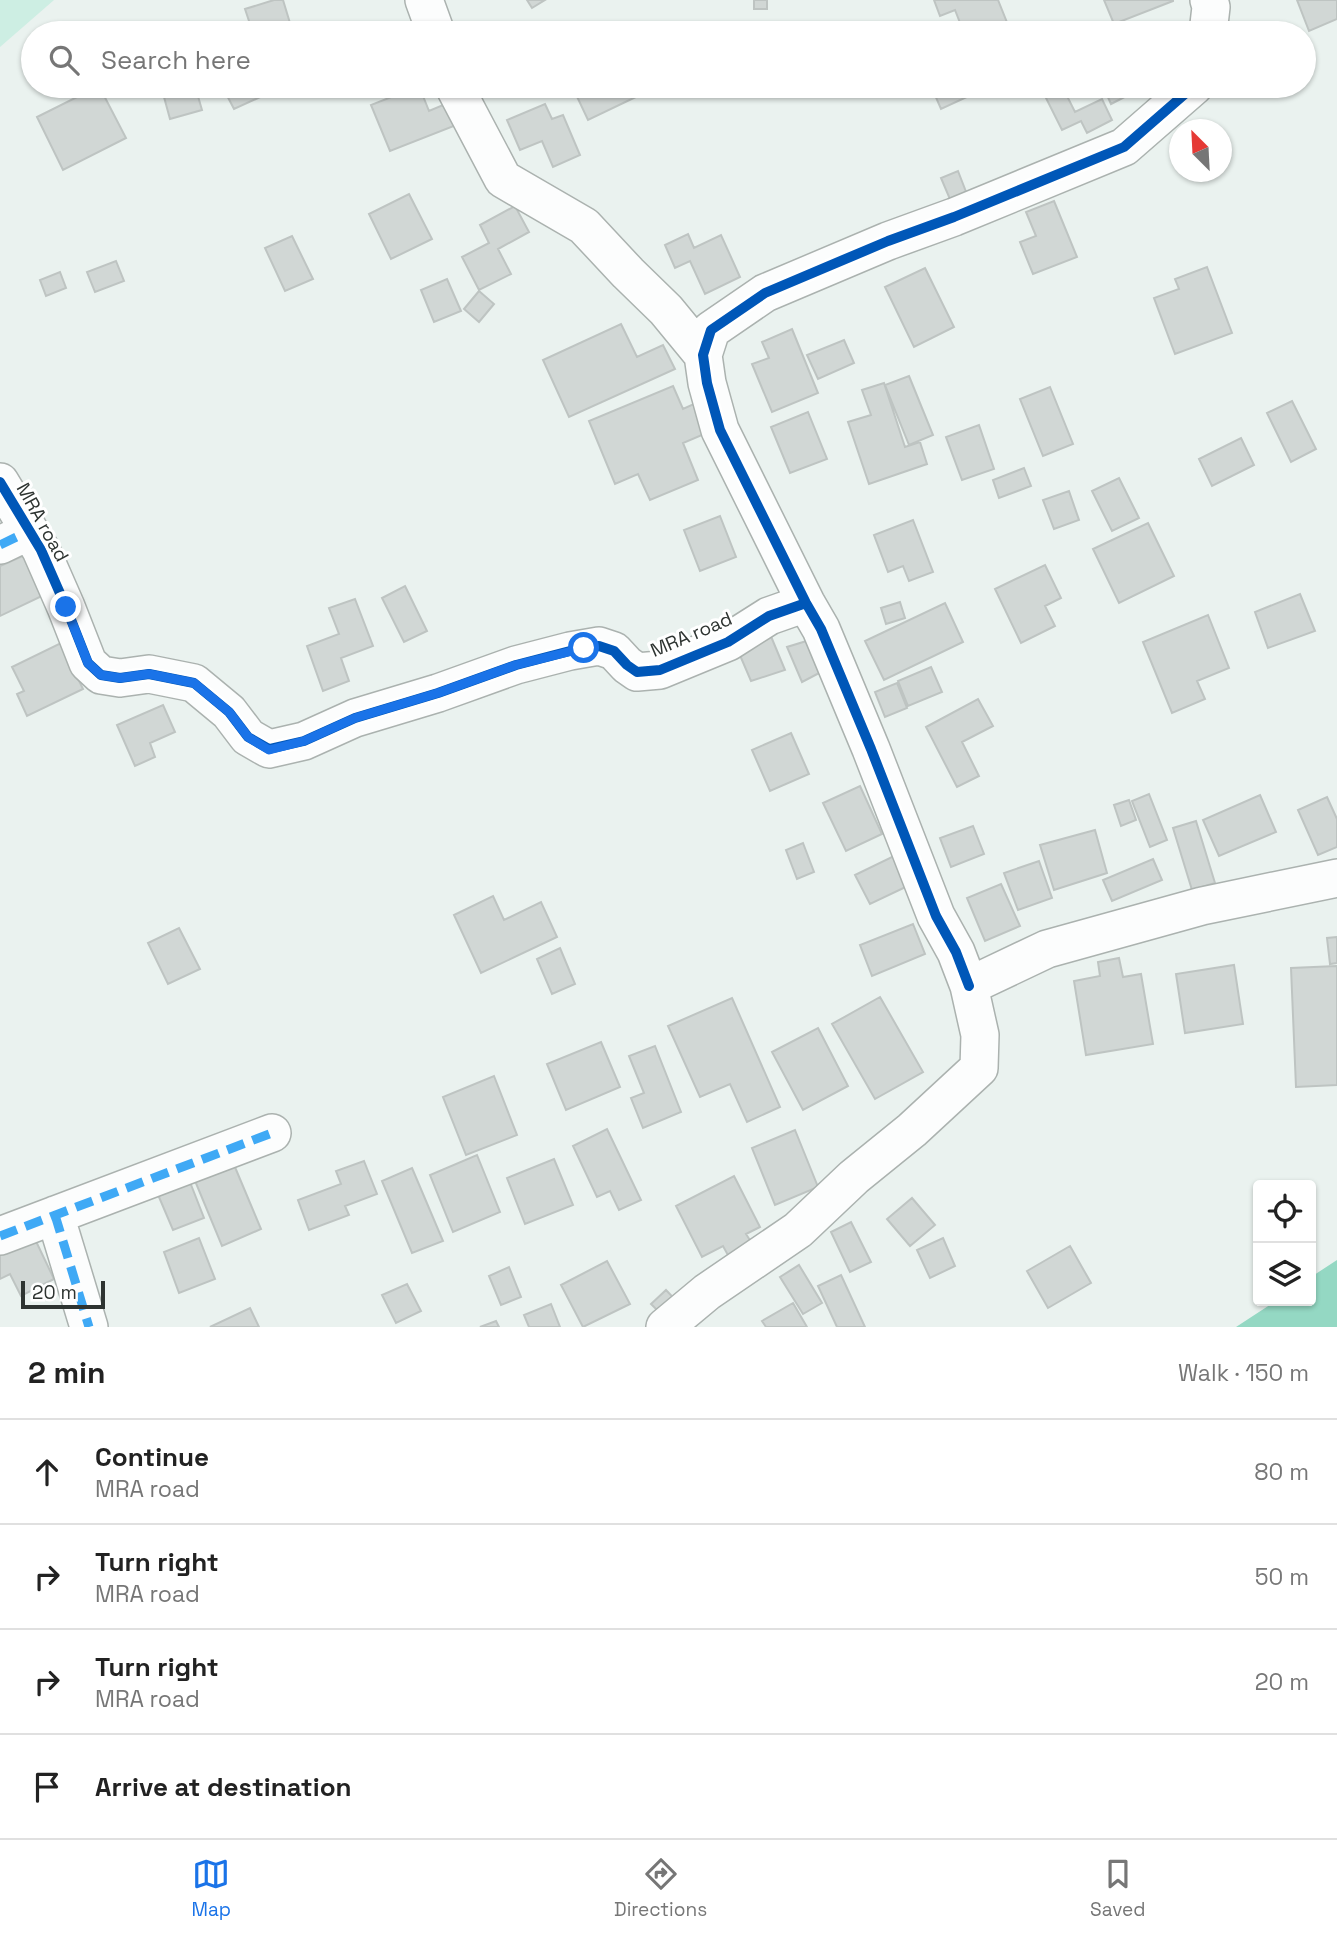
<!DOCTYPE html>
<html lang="en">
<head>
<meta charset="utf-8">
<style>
  body { margin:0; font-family:"Space Grotesk",sans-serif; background:#f6f6f6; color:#222 }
  .controls { position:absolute; right:21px; bottom:21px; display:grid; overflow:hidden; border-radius:7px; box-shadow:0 2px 5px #0004 }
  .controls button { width:63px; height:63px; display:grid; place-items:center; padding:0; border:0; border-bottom:2px solid #e0e0e0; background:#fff; color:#222; font:35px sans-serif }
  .compass { position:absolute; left:1169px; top:119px; width:63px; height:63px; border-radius:50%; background:#fff; box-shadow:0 2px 5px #0004; rotate:336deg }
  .scale { position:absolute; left:21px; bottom:18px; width:84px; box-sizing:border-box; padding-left:7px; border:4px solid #2e3431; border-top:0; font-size:19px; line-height:24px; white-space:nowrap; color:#2e3431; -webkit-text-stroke:5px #fff; paint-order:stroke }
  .stop { position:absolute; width:21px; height:21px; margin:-16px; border:5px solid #1a73e8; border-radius:50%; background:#fff }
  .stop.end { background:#1a73e8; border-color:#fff; box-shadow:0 2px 7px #0008 }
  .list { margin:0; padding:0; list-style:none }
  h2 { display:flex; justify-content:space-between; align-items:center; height:91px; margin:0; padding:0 28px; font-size:30px }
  h2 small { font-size:23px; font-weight:400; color:#767676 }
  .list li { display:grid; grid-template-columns:46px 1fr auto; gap:21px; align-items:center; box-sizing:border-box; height:105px; padding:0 28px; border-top:2px solid #e0e0e0 }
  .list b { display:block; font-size:26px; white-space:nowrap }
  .list p { margin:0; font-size:23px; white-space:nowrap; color:#767676 }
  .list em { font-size:23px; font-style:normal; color:#767676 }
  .icon { flex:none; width:38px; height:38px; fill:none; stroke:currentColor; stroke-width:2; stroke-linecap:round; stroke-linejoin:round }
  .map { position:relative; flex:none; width:1337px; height:1327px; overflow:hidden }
  .search { position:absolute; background:#fff; box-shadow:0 2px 5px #0004; left:21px; right:21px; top:21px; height:77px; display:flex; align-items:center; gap:18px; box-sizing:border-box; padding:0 24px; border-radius:38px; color:#767676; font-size:26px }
  .sheet { height:511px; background:#fff }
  nav { display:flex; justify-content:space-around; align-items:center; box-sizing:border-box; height:98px; border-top:2px solid #e0e0e0; background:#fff; font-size:19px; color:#767676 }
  nav a { display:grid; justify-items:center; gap:4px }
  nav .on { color:#1a73e8 }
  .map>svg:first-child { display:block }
  .green { fill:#cdeee3 }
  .water { fill:#94d8c3 }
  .building { fill:#d1d7d5; stroke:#bec4c2; stroke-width:2 }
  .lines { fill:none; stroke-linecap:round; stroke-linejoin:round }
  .minor-casing { stroke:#abb2af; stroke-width:40 }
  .minor { stroke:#fcfdfd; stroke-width:37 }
  .quiet { stroke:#3fa9f5; stroke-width:9; stroke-dasharray:18 9; stroke-linecap:butt }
  .cycleway-casing { stroke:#fff; stroke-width:15 }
  .cycleway { stroke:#0057b8; stroke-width:10 }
  .route { stroke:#1a73e8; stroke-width:9 }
  .labels { text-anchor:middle; stroke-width:6; stroke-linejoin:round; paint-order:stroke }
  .street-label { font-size:19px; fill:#2e3431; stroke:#fff }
</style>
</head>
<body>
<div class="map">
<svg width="1337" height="1327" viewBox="0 0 1337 1327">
  <rect width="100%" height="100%" fill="#eaf2ef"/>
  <!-- green -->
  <path class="green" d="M0,0H54L0,47Z"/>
  <!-- water -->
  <path class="water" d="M1337,1260V1327H1236L1276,1301H1311V1277Z"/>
  <!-- building -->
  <path class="building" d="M274,0H283L293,33H253L245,9Z
    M527,0H545L532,8Z
    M754,0H767V9H754Z
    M934,0H998L1010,30L1001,33H964L955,10L940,16Z
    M1104,0H1173V1L1114,24Z
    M1297,0H1337V19L1309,31Z
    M237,27L240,33H224Z
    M1158,31V33H1120V32Z
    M99,86L126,138L63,170L37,117Z
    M161,86H195L202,110L170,119Z
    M222,86H265L269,93L234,109Z
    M419,86L429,111L455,100L464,122L390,151L371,105Z
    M572,86H635L640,95L588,120Z
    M931,86H965L969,96L941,109Z
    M1046,86H1062L1075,112L1102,99L1112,120L1087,133L1081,121L1062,130L1041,88Z
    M1103,86H1136L1138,90L1111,104Z
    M545,104L552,119L563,115L580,155L553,167L542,141L520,150L507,120Z
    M958,171L968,197L952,204L941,178Z
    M409,194L432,239L391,259L369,214Z
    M1054,201L1077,257L1033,274L1020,242L1036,236L1026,212Z
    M515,206L529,232L498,249L511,274L479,290L462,257L489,243L480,225Z
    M688,234L694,248L721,235L740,277L705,294L690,261L675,268L665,245Z
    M292,236L313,279L285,291L265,248Z
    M116,261L124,281L95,292L87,272Z
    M1207,267L1232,333L1175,354L1154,298L1179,289L1175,279Z
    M925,268L954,327L914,347L885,287Z
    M60,272L66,288L46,296L40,280Z
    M447,279L461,311L434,322L421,290Z
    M479,291L494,304L479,322L464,309Z
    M621,324L637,357L663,345L675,369L569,417L543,360Z
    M792,329L818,393L772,412L752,364L769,358L762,342Z
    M844,340L854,363L818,379L807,355Z
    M909,376L933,435L909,445L885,385Z
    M884,383L905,447L920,442L927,464L869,484L848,422L871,415L862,390Z
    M673,386L683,409L696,403L709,432L683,443L698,480L650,500L638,474L615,484L589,421Z
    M1050,387L1073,444L1043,456L1020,399Z
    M1292,401L1316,449L1291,462L1267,413Z
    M808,412L827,459L790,473L771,427Z
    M979,425L994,469L962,480L946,437Z
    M1241,438L1254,465L1212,486L1199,459Z
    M1024,468L1031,486L999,498L993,480Z
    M1119,478L1139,518L1112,531L1092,491Z
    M1069,491L1079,520L1054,529L1043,500Z
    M720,516L736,557L700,571L684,530Z
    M913,520L933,572L909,581L903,566L888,572L874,535Z
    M1148,523L1174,576L1119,603L1093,549Z
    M25,555L44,595L0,616V566Z
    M1045,565L1061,598L1045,606L1055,626L1021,643L995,589Z
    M405,586L427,631L404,642L382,598Z
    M1300,594L1315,631L1268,648L1255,612Z
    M355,599L373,646L341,658L349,681L323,691L307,646L339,634L329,608Z
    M900,602L905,618L886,624L881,608Z
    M945,603L963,642L884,680L865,641Z
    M1208,615L1229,668L1197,681L1205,699L1172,713L1143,642Z
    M770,634L785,670L751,681L736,646Z
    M813,639L825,670L802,682L787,647Z
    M61,643L83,689L27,716L17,694L24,691L12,667Z
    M931,667L942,692L908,706L898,681Z
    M897,683L907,708L885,717L875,692Z
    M978,699L993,726L962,742L979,776L957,787L926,727Z
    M163,705L175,732L150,743L155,757L135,766L117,725Z
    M791,733L809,774L770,791L752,750Z
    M860,786L882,834L846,851L823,803Z
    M1149,794L1167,840L1150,847L1132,801Z
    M1260,795L1276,832L1219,856L1203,820Z
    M1327,797L1337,819V847L1318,855L1298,810Z
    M1129,800L1136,820L1121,826L1114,805Z
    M1196,821L1215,883L1192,890L1173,828Z
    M973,826L984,854L951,867L940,838Z
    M1095,830L1107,873L1054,890L1040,845Z
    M803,843L814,872L797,879L786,850Z
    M898,854L912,884L870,904L855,875Z
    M1153,859L1162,880L1112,901L1103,880Z
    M1039,861L1052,898L1018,910L1004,873Z
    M1001,884L1020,926L985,941L967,898Z
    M493,896L504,920L541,902L557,937L481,973L454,915Z
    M913,924L925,954L872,976L860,945Z
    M179,928L200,969L168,984L148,943Z
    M1337,937V963L1330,964L1327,938Z
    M560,948L575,984L552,994L537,959Z
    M1119,958L1123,977L1141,974L1153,1044L1086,1055L1074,981L1100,976L1098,962Z
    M1234,965L1243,1024L1185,1033L1176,974Z
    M1337,966V1085L1296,1087L1291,968Z
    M880,997L923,1072L875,1099L832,1024Z
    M732,998L780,1107L747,1122L730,1084L700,1097L668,1026Z
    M818,1028L848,1086L803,1110L772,1052Z
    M601,1042L620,1087L566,1110L547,1064Z
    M655,1046L681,1112L643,1128L631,1098L644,1093L629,1056Z
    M494,1076L517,1135L466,1155L443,1097Z
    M607,1129L641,1200L619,1210L610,1191L597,1197L573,1146Z
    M795,1130L818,1187L775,1205L752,1148Z
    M477,1155L500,1212L453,1232L430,1175Z
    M554,1159L573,1205L525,1224L507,1178Z
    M232,1160L261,1229L222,1246L193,1176Z
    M364,1161L377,1194L345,1206L349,1215L309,1230L298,1200L341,1184L336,1171Z
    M412,1168L443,1241L412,1253L382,1181Z
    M734,1176L760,1227L746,1234L753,1245L729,1257L723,1246L702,1257L676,1206Z
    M188,1177L204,1218L173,1230L156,1190Z
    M912,1198L935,1225L910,1246L887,1219Z
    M851,1222L871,1262L850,1272L831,1232Z
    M33,1235L54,1279L21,1296L10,1274L0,1279V1251Z
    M199,1238L215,1279L179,1293L164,1252Z
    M943,1238L955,1266L930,1278L917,1250Z
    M1070,1246L1091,1283L1048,1308L1027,1271Z
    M607,1261L630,1304L583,1327L561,1285Z
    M799,1265L822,1303L803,1314L780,1277Z
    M509,1267L521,1297L501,1305L489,1276Z
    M841,1275L865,1327H837L818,1286Z
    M407,1284L421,1311L396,1323L382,1295Z
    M666,1290L683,1308L668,1321L651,1304Z
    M793,1303L807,1327H766L762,1321Z
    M551,1304L560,1327H529L524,1315Z
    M250,1308L259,1327H210Z
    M496,1321L499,1327H480Z"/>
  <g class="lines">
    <!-- minor casing -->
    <g class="minor-casing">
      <path id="minor" d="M424,0L436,33
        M1208,33L1211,7L1209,0
        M454,86L503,179L584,226L628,273L666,310L703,355
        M0,482L41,550L66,607L88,663L101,675L120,678L149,674L194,683L229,712L248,737L269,749L304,741L355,718L438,693L516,665L570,651L599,646L614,651L627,665L637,672L660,670L728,642L769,616L806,603
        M0,545L29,531
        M969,986L956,952L936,916L871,749L821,629L806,603L720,430L707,383L703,355L711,330L765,293L888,241L954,217L1124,147L1194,86
        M55,1215L89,1327
        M0,1236L272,1133
        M665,1327L707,1292L798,1230L854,1177L912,1130L979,1068L980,1035L969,986L1047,949L1202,906L1337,878"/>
    </g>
    <!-- minor -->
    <use href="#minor" class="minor"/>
    <!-- quiet -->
    <path class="quiet" d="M0,545L29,531
      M55,1215L89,1327
      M0,1236L272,1133"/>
    <!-- cycleway casing -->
    <g class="cycleway-casing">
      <path id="cycleway" d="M0,482L41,550L66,607L88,663L101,675L120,678L149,674L194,683L229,712L248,737L269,749L304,741L355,718L438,693L516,665L570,651L599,646L614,651L627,665L637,672L660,670L728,642L769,616L806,603
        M969,986L956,952L936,916L871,749L821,629L806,603L720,430L707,383L703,355L711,330L765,293L888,241L954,217L1124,147L1194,86"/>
    </g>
    <!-- cycleway -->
    <use href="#cycleway" class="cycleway"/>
  </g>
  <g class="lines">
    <!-- route -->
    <path class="route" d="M66,607L88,663L101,675L120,678L149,674L194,683L229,712L248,737L269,750L304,741L355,718L438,693L516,665L584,648"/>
  </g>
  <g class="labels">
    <!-- street labels -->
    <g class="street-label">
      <text transform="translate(43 522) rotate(61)" y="7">MRA road</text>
      <text transform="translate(691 634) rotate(-23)" y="7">MRA road</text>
    </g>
  </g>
</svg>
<div class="controls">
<button><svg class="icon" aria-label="locate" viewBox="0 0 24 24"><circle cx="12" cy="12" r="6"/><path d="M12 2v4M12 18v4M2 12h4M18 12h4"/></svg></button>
<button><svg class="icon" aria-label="layers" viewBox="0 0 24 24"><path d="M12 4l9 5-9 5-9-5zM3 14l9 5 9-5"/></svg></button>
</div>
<svg class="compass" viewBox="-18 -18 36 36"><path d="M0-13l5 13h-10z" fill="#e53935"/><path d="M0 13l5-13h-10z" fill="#767676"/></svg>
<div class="scale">20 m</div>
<div class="stop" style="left:584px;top:648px"></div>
<div class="stop end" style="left:66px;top:607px"></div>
<div class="search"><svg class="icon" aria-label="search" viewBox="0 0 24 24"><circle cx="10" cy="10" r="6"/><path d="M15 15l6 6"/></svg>Search here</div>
</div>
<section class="sheet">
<h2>2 min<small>Walk · 150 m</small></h2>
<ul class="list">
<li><svg class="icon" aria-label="ahead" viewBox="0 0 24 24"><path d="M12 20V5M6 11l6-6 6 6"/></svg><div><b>Continue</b><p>MRA road</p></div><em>80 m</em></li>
<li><svg class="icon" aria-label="right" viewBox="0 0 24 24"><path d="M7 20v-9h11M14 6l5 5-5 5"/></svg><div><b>Turn right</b><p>MRA road</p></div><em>50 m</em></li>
<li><svg class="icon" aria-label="right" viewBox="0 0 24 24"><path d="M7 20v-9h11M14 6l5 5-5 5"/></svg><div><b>Turn right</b><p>MRA road</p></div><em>20 m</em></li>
<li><svg class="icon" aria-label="arrive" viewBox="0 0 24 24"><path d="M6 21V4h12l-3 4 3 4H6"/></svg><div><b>Arrive at destination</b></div></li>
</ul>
</section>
<nav>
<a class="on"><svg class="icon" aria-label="map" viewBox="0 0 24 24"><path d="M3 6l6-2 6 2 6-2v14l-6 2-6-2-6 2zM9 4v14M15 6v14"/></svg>Map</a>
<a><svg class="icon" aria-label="directions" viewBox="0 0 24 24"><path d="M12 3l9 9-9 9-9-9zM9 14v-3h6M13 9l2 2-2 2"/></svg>Directions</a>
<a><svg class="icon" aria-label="saved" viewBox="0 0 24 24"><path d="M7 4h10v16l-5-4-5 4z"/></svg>Saved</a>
</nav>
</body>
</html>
